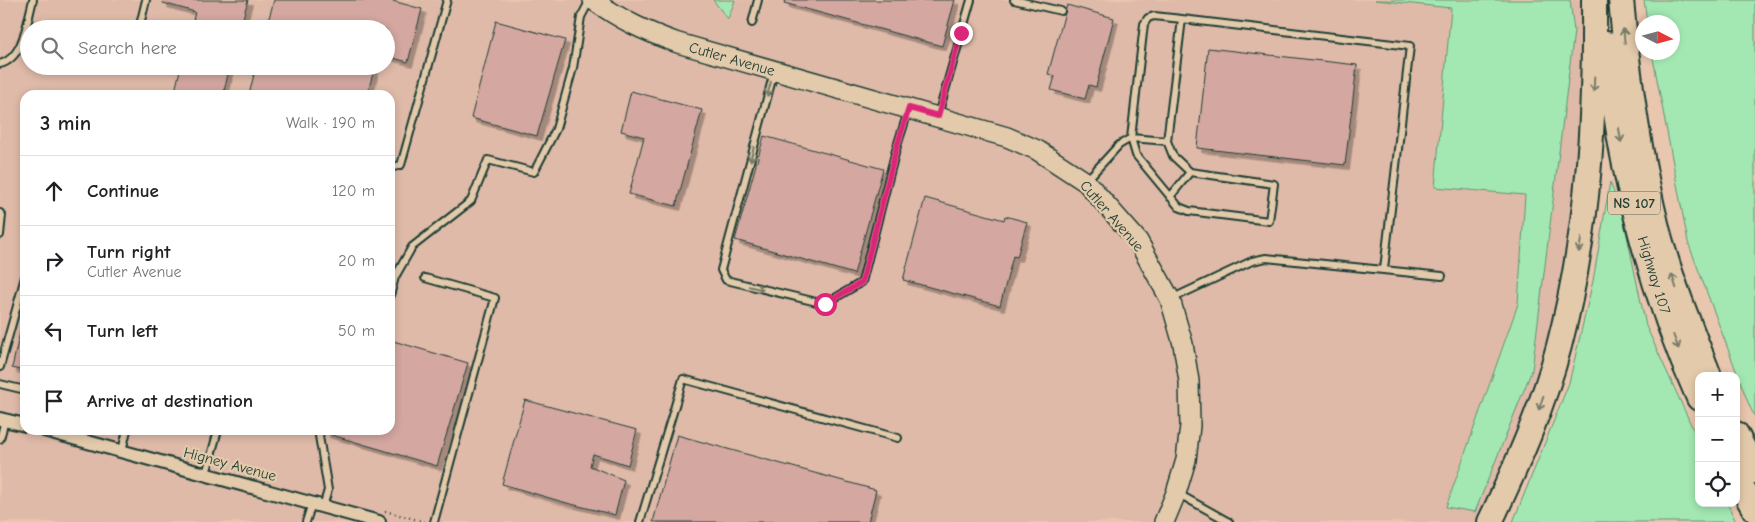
<!DOCTYPE html>
<html lang="en">
<head>
<meta charset="utf-8">
<style>
  body { margin:0; font-family:"Comic Neue",sans-serif; background:#f6f6f6; color:#202124 }
  .controls { position:absolute; right:15px; bottom:15px; display:grid; overflow:hidden; border-radius:10px; box-shadow:0 2px 8px #0003 }
  .controls button { width:45px; height:45px; display:grid; place-items:center; padding:0; border:0; border-bottom:1px solid #e0e0e0; background:#fff; color:#202124; font:25px sans-serif }
  .compass { position:absolute; left:1635px; top:15px; width:45px; height:45px; border-radius:50%; background:#fff; box-shadow:0 2px 8px #0003; rotate:96deg }
  .stop { position:absolute; width:15px; height:15px; margin:-11px; border:4px solid #db2777; border-radius:50%; background:#fff }
  .stop.end { background:#db2777; border-color:#fff; box-shadow:0 1px 5px #0008 }
  .list { margin:0; padding:0; list-style:none }
  h2 { display:flex; justify-content:space-between; align-items:center; height:65px; margin:0; padding:0 20px; font-size:21px }
  h2 small { font-size:16px; font-weight:400; color:#757577 }
  .list li { display:grid; grid-template-columns:32px 1fr auto; gap:15px; align-items:center; box-sizing:border-box; height:70px; padding:0 20px; border-top:1px solid #e0e0e0 }
  .list b { display:block; font-size:19px; white-space:nowrap }
  .list p { margin:0; font-size:16px; white-space:nowrap; color:#757577 }
  .list em { font-size:16px; font-style:normal; color:#757577 }
  .icon { flex:none; width:28px; height:28px; fill:none; stroke:currentColor; stroke-width:2; stroke-linecap:round; stroke-linejoin:round }
  .map { position:relative; flex:none; width:1755px; height:522px; overflow:hidden }
  .search { position:absolute; background:#fff; box-shadow:0 2px 8px #0003; left:20px; top:20px; width:375px; height:55px; display:flex; align-items:center; gap:12px; box-sizing:border-box; padding:0 18px; border-radius:28px; color:#757577; font-size:19px }
  .panel { position:absolute; background:#fff; box-shadow:0 2px 8px #0003; left:20px; top:90px; width:375px; height:345px; border-radius:15px }
  .map>svg:first-child { display:block }
  .built { fill:#dfbaa8; fill-rule:evenodd }
  .green { fill:#a3e8b3; stroke:#619274 }
  .building { fill:#d4a7a1; stroke:#1f3d34; filter:url(#shadow) }
  .lines { fill:none; stroke-linecap:round; stroke-linejoin:round }
  .lane-casing { stroke:#1f3d34; stroke-width:10 }
  .street-casing { stroke:#1f3d34; stroke-width:16 }
  .secondary-casing { stroke:#1f3d34; stroke-width:22 }
  .highway-casing { stroke:#1f3d34; stroke-width:28 }
  .path { stroke:#1f3d34; stroke-width:2.5; stroke-dasharray:1 4; stroke-linecap:butt }
  .lane { stroke:#e3caab; stroke-width:6 }
  .street { stroke:#e3caab; stroke-width:12 }
  .secondary { stroke:#e3caab; stroke-width:19 }
  .highway { stroke:#e3caab; stroke-width:24 }
  .oneway { stroke:#777c6a }
  .route { stroke:#db2777; stroke-width:6 }
  .labels { text-anchor:middle; stroke-width:4.5; stroke-linejoin:round; paint-order:stroke }
  .shield { fill:#e3caab; stroke:#5a6758; stroke-width:1 }
  .shield-label { font-size:14px; font-weight:bold; fill:#1f3d34 }
  .street-label { font-size:15px; fill:#1f3d34; stroke:#e3caab }
</style>
</head>
<body>
<div class="map">
<svg width="1755" height="522" viewBox="0 0 1755 522">
  <defs>
    <filter id="shadow"><feDropShadow dx="4.5" dy="4.5" stdDeviation="0" flood-color="#0004"/></filter>
  </defs>
  <rect width="100%" height="100%" fill="#e9c6ae"/>
  <filter id="ink" filterUnits="userSpaceOnUse"><feTurbulence type="fractalNoise" baseFrequency=".02" numOctaves="2"/><feDisplacementMap in="SourceGraphic" scale="10" xChannelSelector="R" yChannelSelector="G"/><feConvolveMatrix kernelMatrix="1 2 1 2 8 2 1 2 1" color-interpolation-filters="sRGB"/></filter>
  <g filter="url(#ink)">
    <!-- built -->
    <path class="built" d="M0,0H713L728,19L735,0H1375L1451,8L1435,186L1525,195L1518,304L1446,507L1532,370L1574,31L1570,0H1586L1599,129L1525,464L1488,522H0ZM29,29H386V66H29ZM25,95H390V430H25Z"/>
    <!-- green -->
    <path class="green" d="M713,0H735L728,19Z
      M1375,0H1570L1574,31L1532,370L1475,512L1446,507L1518,304L1525,195L1435,187L1451,8Z
      M1644,0H1755V417L1749,405L1688,242L1652,53L1672,52V22H1647Z
      M1610,182L1623,217L1646,326L1699,442V503H1727L1736,522H1513L1569,383L1593,281Z"/>
    <!-- building -->
    <path class="building" d="M164,0H248L240,29H191L195,12L163,3Z
      M274,0H389L422,9L408,62L386,56V29H266Z
      M785,0H955L942,46L784,3Z
      M1067,5L1114,18L1096,87L1089,85L1085,99L1051,90L1055,76L1048,74Z
      M496,21L565,40L537,136L471,118Z
      M1208,48L1357,65L1345,165L1197,148Z
      M181,66H230L223,95H174Z
      M256,66H375L367,95H249Z
      M631,91L702,110L676,206L629,194L644,137L621,131Z
      M764,136L883,169L854,274L735,240Z
      M925,198L1004,220L1005,216L1027,222L1017,257L1013,256L1000,306L903,280Z
      M21,328H25V371L12,368Z
      M390,340L468,363L437,466L325,433L326,430H390Z
      M525,400L637,430L628,465L593,454L590,466L624,480L615,515L563,502L502,484Z
      M677,435L876,490L868,522H653Z"/>
    <g class="lines">
      <!-- lane casing -->
      <g class="lane-casing">
        <path id="lane" d="M1014,0L1061,11
          M752,23L758,0
          M139,29L146,0
          M0,64C24,58 27,21 33,0
          M774,72L721,270L726,280L825,304L862,282L897,146L908,112
          M938,115L971,0
          M1167,141L1131,138L1136,155L1179,207L1189,211L1269,221L1274,184L1190,172L1173,156L1167,141L1182,19
          M390,168L401,165L447,0
          M1086,181L1119,145L1131,138L1144,24L1148,18L1154,16L1182,19L1410,46L1384,269
          M1170,197L1190,172
          M0,213L2,215L0,235
          M425,278L495,298L434,522
          M390,296L395,277L412,247L471,201L488,160L534,172L556,129L573,68L581,17L590,0
          M1171,299L1252,261L1266,258L1442,276
          M0,367L25,277
          M0,384L25,390
          M321,430L319,436L328,490L323,507
          M0,439L5,420
          M122,451L127,430
          M206,474L218,430
          M1177,493L1229,522
          M306,522L312,503
          M640,522L683,379L898,438"/>
      </g>
      <!-- street casing -->
      <g class="street-casing">
        <path id="street" d="M0,419L25,425
          M44,430L379,522"/>
      </g>
      <!-- secondary casing -->
      <g class="secondary-casing">
        <path id="secondary" d="M593,0C623,21 644,31 678,43L1007,137L1037,150L1086,182L1138,241L1170,299L1183,344L1189,381L1190,426L1186,460L1176,493L1164,522"/>
      </g>
      <!-- highway casing -->
      <g class="highway-casing">
        <path id="highway" d="M1621,0C1628,78 1639,156 1658,232C1671,281 1691,329 1709,376
          M1607,44C1612,83 1616,122 1624,160C1640,242 1665,322 1699,398
          M1736,434L1755,471
          M1736,477L1755,510
          M1490,522C1517,465 1543,407 1559,346C1589,231 1595,118 1594,0"/>
      </g>
      <!-- path -->
      <path class="path" d="M385,511L425,522"/>
      <!-- lane -->
      <use href="#lane" class="lane"/>
      <!-- street -->
      <use href="#street" class="street"/>
      <!-- secondary -->
      <use href="#secondary" class="secondary"/>
      <!-- highway -->
      <use href="#highway" class="highway"/>
    </g>
    <!-- one-way arrows -->
    <defs><path id="oneway-shaft" d="M-6 0H5M1.5-3L5.5 0L1.5 3" fill="none" stroke-width="1.6" stroke-linecap="round" stroke-linejoin="round" transform="scale(1.25)"/></defs>
    <g class="oneway">
      <use href="#oneway-shaft" transform="translate(1624 36) rotate(-96)"/>
      <use href="#oneway-shaft" transform="translate(1594 84) rotate(92)"/>
      <use href="#oneway-shaft" transform="translate(769 89) rotate(105)"/>
      <use href="#oneway-shaft" transform="translate(1620 135) rotate(81)"/>
      <use href="#oneway-shaft" transform="translate(752 154) rotate(105)"/>
      <use href="#oneway-shaft" transform="translate(1580 245) rotate(100)"/>
      <use href="#oneway-shaft" transform="translate(1674 281) rotate(-108)"/>
      <use href="#oneway-shaft" transform="translate(756 288) rotate(14)"/>
      <use href="#oneway-shaft" transform="translate(1676 342) rotate(69)"/>
      <use href="#oneway-shaft" transform="translate(1541 403) rotate(108)"/>
    </g>
  </g>
  <g class="lines" filter="url(#ink)">
    <!-- route -->
    <path class="route" d="M825,304L862,282L897,146L909,108L938,116L961,33"/>
  </g>
  <g class="labels">
    <!-- shield labels -->
    <rect class="shield" x="1608" y="191.5" width="52" height="23" rx="4"/>
    <g class="shield-label">
      <text x="1634" y="208">NS 107</text>
    </g>
    <!-- street labels -->
    <g class="street-label">
      <text transform="translate(732 59) rotate(16)" y="5">Cutler Avenue</text>
      <text transform="translate(1112 216) rotate(49)" y="5">Cutler Avenue</text>
      <text transform="translate(1654 275) rotate(73)" y="5">Highway 107</text>
      <text transform="translate(230 464) rotate(15)" y="5">Higney Avenue</text>
    </g>
  </g>
</svg>
<div class="controls">
<button>+</button>
<button>−</button>
<button><svg class="icon" aria-label="locate" viewBox="0 0 24 24"><circle cx="12" cy="12" r="6"/><path d="M12 2v4M12 18v4M2 12h4M18 12h4"/></svg></button>
</div>
<svg class="compass" viewBox="-18 -18 36 36"><path d="M0-13l5 13h-10z" fill="#e53935"/><path d="M0 13l5-13h-10z" fill="#757577"/></svg>
<div class="stop" style="left:825px;top:304px"></div>
<div class="stop end" style="left:961px;top:33px"></div>
<div class="search"><svg class="icon" aria-label="search" viewBox="0 0 24 24"><circle cx="10" cy="10" r="6"/><path d="M15 15l6 6"/></svg>Search here</div>
<section class="panel">
<h2>3 min<small>Walk · 190 m</small></h2>
<ul class="list">
<li><svg class="icon" aria-label="ahead" viewBox="0 0 24 24"><path d="M12 20V5M6 11l6-6 6 6"/></svg><div><b>Continue</b></div><em>120 m</em></li>
<li><svg class="icon" aria-label="right" viewBox="0 0 24 24"><path d="M7 20v-9h11M14 6l5 5-5 5"/></svg><div><b>Turn right</b><p>Cutler Avenue</p></div><em>20 m</em></li>
<li><svg class="icon" aria-label="left" viewBox="0 0 24 24"><path d="M17 20v-9H6M10 6l-5 5 5 5"/></svg><div><b>Turn left</b></div><em>50 m</em></li>
<li><svg class="icon" aria-label="arrive" viewBox="0 0 24 24"><path d="M6 21V4h12l-3 4 3 4H6"/></svg><div><b>Arrive at destination</b></div></li>
</ul>
</section>
</div>
</body>
</html>
